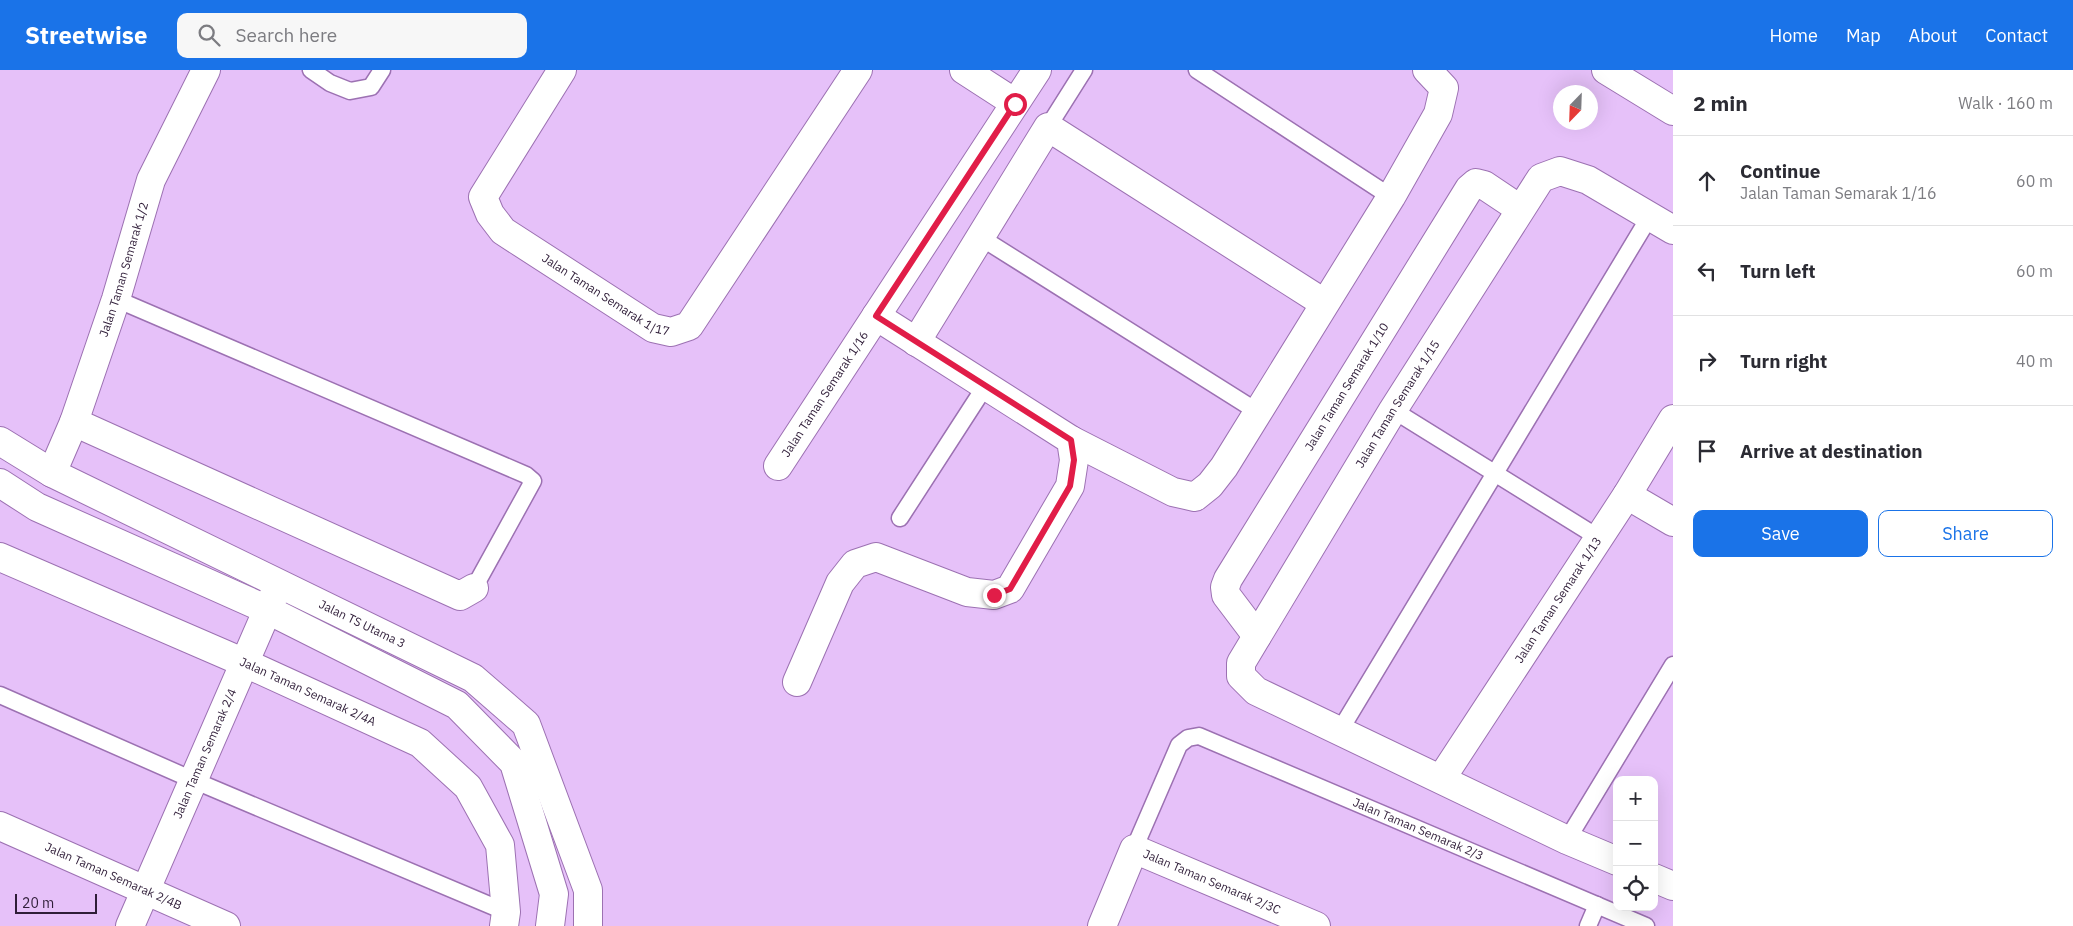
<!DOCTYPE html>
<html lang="en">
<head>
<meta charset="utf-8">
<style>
  body { margin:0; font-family:"IBM Plex Sans",sans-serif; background:#f7f7f7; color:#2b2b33 }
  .controls { position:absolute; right:15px; bottom:15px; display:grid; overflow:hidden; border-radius:10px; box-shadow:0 5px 20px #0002 }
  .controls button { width:45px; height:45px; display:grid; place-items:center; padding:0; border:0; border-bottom:1px solid #e1e1e2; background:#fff; color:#2b2b33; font:25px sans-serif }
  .compass { position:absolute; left:1553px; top:15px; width:45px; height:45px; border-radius:50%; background:#fff; box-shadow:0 5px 20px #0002; rotate:203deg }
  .scale { position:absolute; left:15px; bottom:12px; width:82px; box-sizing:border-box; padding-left:5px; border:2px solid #2f1d38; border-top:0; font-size:14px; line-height:18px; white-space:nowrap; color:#2f1d38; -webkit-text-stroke:4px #e6c1f9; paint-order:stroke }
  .stop { position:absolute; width:15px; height:15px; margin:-11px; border:4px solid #e11d48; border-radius:50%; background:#fff }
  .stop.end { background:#e11d48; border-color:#fff; box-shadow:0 1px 5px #0008 }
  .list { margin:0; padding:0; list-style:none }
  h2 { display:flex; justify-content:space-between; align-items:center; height:65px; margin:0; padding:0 20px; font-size:21px }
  h2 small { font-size:16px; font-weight:400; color:#7c7c81 }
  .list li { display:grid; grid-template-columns:32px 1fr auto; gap:15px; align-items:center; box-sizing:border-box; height:90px; padding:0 20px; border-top:1px solid #e1e1e2 }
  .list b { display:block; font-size:19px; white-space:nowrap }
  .list p { margin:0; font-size:16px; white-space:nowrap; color:#7c7c81 }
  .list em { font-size:16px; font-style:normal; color:#7c7c81 }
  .actions { display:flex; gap:10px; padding:15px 20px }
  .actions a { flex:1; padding:11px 0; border:1px solid #1a73e8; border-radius:10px; text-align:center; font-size:18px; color:#1a73e8 }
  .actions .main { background:#1a73e8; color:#fff }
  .icon { flex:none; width:28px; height:28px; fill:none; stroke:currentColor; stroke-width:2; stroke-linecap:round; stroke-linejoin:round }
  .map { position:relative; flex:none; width:1673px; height:856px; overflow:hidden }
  header { display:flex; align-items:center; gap:30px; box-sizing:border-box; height:70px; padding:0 25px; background:#1a73e8; color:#fff }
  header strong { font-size:24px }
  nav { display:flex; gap:28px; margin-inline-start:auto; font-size:18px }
  .search { width:350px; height:45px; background:#f7f7f7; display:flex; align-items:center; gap:12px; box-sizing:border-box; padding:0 18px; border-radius:10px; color:#7c7c81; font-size:19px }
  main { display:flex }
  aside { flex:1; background:#fff }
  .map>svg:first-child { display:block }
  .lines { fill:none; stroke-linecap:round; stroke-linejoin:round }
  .lane-casing { stroke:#9c71b2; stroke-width:19 }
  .street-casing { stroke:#9c71b2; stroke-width:30 }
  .secondary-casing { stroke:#9c71b2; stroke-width:30 }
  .lane { stroke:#fff; stroke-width:16 }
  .street { stroke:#fff; stroke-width:28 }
  .secondary { stroke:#fff; stroke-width:28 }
  .route { stroke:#e11d48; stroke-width:6 }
  .labels { text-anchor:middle; stroke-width:4; stroke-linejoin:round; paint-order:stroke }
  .street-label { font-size:12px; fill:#2f1d38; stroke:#e6c1f9 }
</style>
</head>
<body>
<header>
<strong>Streetwise</strong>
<div class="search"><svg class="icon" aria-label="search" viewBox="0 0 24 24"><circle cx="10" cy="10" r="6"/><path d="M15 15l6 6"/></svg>Search here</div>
<nav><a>Home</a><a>Map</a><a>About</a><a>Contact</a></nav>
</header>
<main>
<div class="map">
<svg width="1673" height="856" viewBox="0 0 1673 856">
  <rect width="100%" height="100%" fill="#e6c1f9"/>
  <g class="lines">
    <!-- lane casing -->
    <g class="lane-casing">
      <g id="lane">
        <path d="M311,0L330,13L350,21L371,17L382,0"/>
        <path d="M1197,0L1391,127"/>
        <path d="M1048,57L1084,0"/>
        <path d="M980,167L1258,342"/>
        <path d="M116,229L526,405L533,411L474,518"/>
        <path d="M1393,340L1599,468"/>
        <path d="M900,448L986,315"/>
        <path d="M0,625L193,710L506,842"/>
        <path d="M1339,662L1650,146"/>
        <path d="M1567,770L1673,595"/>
        <path id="s1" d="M1134,779L1179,675L1188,668L1199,666L1646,856"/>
        <path d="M1588,856L1597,835"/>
      </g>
    </g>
    <!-- street casing -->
    <g class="street-casing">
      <g id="street">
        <path id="s2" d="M562,0L483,127L490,144L503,161L653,258L671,262L689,256L858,0"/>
        <path d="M964,0L1015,33"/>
        <path d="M1606,0L1673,41"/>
        <path d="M916,272L1048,57L1324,233"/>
        <path d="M74,352L460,526L474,518"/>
        <path d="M1071,370L1173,422L1195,427L1210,415L1224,397L1391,127L1438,44L1444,18L1427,0"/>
        <path id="s3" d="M778,396L1037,0"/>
        <path id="s4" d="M52,403L74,352L116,229L151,110L206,0"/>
        <path d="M1627,425L1673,452"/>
        <path id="s5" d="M0,487L245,593L420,673L468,717L500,775L506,842L504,856"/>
        <path id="s6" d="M1257,566L1226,525L1225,517L1228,509L1469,119L1476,113L1484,115L1520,139"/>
        <path d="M797,612L840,513L855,494L876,487L967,522L994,525L1010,519L1070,416L1074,390L1071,370L876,246"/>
        <path id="s7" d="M1441,709L1627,425L1673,349"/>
        <path id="s8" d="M0,756L226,856"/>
        <path id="s9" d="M1617,791L1567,770L1256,621L1241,606V593L1393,340L1541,108L1560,101L1588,110L1673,160"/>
        <path d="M1654,808L1673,816"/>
        <path id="s10" d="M130,856L277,518"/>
        <path id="s11" d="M1102,856L1134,779L1316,856"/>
      </g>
    </g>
    <!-- secondary casing -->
    <g class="secondary-casing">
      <g id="secondary">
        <path id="s12" d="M0,371L52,403L473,608L526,654L588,820V856"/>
        <path d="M0,413L37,437L268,540L457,635L514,693L554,824L550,856"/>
      </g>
    </g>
    <!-- lane -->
    <use href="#lane" class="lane"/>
    <!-- street -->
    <use href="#street" class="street"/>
    <!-- secondary -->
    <use href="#secondary" class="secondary"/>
  </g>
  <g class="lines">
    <!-- route -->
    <path class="route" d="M994,525L1010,519L1070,416L1074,390L1071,370L876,246L1015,34"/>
  </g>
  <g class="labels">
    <!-- street labels -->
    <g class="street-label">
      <text dy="4" stroke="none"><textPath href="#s4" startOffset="216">Jalan Taman Semarak 1/2</textPath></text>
      <text dy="4" stroke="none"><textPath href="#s2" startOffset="311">Jalan Taman Semarak 1/17</textPath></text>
      <text dy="4" stroke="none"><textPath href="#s6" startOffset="294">Jalan Taman Semarak 1/10</textPath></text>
      <text dy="4" stroke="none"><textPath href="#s3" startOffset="86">Jalan Taman Semarak 1/16</textPath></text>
      <text dy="4" stroke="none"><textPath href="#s9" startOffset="736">Jalan Taman Semarak 1/15</textPath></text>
      <text dy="4" stroke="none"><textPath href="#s7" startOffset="214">Jalan Taman Semarak 1/13</textPath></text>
      <text dy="4" stroke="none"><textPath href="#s12" startOffset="406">Jalan TS Utama 3</textPath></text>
      <text dy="4" stroke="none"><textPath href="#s5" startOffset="336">Jalan Taman Semarak 2/4A</textPath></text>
      <text dy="4" stroke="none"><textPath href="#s10" startOffset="188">Jalan Taman Semarak 2/4</textPath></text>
      <text dy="4" stroke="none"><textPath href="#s1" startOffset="374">Jalan Taman Semarak 2/3</textPath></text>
      <text dy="4" stroke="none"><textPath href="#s8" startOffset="124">Jalan Taman Semarak 2/4B</textPath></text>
      <text dy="4" stroke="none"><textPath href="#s11" startOffset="168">Jalan Taman Semarak 2/3C</textPath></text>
    </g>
  </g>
</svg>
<div class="controls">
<button>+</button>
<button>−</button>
<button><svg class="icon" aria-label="locate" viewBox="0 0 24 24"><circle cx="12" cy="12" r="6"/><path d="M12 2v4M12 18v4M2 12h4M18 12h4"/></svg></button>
</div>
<svg class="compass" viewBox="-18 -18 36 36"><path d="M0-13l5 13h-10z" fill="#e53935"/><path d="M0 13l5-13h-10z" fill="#7c7c81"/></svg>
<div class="scale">20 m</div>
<div class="stop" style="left:1015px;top:34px"></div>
<div class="stop end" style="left:994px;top:525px"></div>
</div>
<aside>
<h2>2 min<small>Walk · 160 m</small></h2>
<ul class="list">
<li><svg class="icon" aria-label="ahead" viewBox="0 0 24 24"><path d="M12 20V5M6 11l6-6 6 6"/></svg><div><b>Continue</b><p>Jalan Taman Semarak 1/16</p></div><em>60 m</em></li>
<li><svg class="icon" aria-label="left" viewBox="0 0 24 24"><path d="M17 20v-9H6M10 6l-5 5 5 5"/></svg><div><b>Turn left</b></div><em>60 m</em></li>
<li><svg class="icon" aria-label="right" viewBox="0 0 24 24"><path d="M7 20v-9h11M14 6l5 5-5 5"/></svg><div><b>Turn right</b></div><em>40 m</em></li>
<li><svg class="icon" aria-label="arrive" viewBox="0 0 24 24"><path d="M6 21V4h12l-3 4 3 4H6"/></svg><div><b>Arrive at destination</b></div></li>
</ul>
<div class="actions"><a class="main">Save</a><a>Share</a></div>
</aside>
</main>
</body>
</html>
